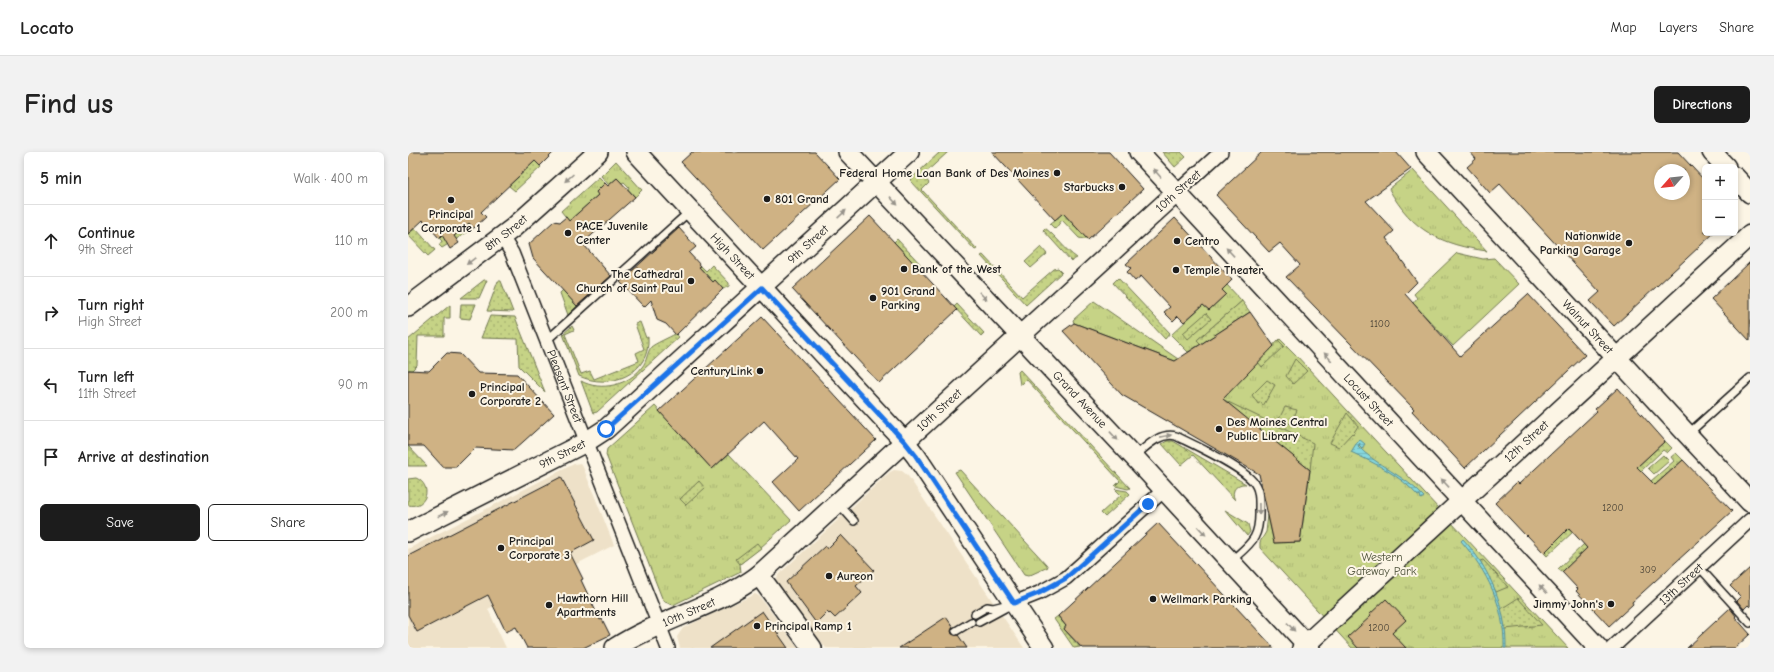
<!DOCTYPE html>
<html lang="en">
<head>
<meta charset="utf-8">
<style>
  body { margin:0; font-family:"Comic Neue",sans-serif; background:#f2f2f2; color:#222 }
  .controls { position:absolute; right:12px; top:12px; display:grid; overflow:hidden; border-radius:6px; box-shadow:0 2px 6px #0003 }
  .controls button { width:36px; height:36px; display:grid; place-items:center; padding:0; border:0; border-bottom:1px solid #e0e0e0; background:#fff; color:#222; font:20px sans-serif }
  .compass { position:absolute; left:1246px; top:12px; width:36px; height:36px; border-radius:50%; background:#fff; box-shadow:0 2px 6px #0003; rotate:243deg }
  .stop { position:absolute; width:12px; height:12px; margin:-9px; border:3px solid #1a73e8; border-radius:50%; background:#fff }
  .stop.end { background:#1a73e8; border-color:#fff; box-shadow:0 1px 4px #0008 }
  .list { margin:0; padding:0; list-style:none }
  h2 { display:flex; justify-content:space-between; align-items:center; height:52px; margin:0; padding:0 16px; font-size:17px }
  h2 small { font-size:13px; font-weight:400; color:#767676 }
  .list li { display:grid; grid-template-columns:26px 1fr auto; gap:12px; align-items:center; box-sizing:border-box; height:72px; padding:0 16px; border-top:1px solid #e0e0e0 }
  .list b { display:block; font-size:15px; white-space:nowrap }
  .list p { margin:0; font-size:13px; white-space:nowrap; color:#767676 }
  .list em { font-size:13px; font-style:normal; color:#767676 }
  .actions { display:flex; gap:8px; padding:12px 16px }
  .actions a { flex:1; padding:9px 0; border:1px solid #1c1c1c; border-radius:6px; text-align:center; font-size:14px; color:#1c1c1c }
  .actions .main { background:#1c1c1c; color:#fff }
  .icon { flex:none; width:22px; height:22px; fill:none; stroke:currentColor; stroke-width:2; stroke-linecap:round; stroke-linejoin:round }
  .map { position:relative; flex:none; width:1342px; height:496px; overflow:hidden; border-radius:6px }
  header { display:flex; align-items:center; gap:24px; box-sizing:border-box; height:56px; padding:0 20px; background:#fff; border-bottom:1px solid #e0e0e0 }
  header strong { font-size:19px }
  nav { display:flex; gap:22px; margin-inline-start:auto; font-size:14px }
  .intro { display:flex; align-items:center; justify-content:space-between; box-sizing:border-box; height:96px; padding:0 24px }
  h1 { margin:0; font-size:28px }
  .button { padding:10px 18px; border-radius:6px; background:#1c1c1c; color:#fff; font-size:14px; font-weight:700 }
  main { display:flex; gap:24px; padding:0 24px }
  aside { flex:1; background:#fff; border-radius:6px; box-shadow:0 2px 6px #0003 }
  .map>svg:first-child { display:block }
  .built { fill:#eee1c8 }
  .grass { fill:url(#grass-tufts); stroke:#717851 }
  .garden { fill:url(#garden-dots); stroke:#717851 }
  .water { fill:url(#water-rules); stroke:#5c8d91 }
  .building { fill:#cfb284; stroke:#1c1c1c; fill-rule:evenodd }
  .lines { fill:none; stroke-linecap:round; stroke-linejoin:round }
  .lane-casing { stroke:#1c1c1c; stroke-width:10 }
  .street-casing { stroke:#1c1c1c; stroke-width:16 }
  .secondary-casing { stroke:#1c1c1c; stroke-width:22 }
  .lane { stroke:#fcf5e5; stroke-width:7 }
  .street { stroke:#fcf5e5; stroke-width:13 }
  .secondary { stroke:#fcf5e5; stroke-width:19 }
  .oneway { fill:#97938b }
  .route { stroke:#1a73e8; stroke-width:5 }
  .poi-dot { fill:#1c1c1c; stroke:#fcf5e5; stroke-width:1.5 }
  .labels { text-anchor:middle; stroke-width:4; stroke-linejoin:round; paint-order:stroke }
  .number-label { font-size:10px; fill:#494236 }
  .poi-label { font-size:12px; font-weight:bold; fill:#1c1c1c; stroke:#fcf5e5; text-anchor:start }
  .street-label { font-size:12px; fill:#1c1c1c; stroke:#fcf5e5 }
  .park-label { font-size:12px; fill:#4f533c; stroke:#fcf5e5 }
</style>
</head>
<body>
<header>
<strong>Locato</strong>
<nav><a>Map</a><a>Layers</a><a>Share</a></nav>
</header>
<div class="intro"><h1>Find us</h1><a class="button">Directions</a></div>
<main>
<aside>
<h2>5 min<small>Walk · 400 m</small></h2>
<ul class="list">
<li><svg class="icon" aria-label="ahead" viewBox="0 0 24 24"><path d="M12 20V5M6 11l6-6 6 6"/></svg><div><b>Continue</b><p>9th Street</p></div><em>110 m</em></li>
<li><svg class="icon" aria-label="right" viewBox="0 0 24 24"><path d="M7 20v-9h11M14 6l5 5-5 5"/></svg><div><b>Turn right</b><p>High Street</p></div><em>200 m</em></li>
<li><svg class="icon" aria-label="left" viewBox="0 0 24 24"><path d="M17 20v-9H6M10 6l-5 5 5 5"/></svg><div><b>Turn left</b><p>11th Street</p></div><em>90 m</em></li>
<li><svg class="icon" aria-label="arrive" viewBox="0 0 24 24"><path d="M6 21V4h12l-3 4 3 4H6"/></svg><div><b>Arrive at destination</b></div></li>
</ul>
<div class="actions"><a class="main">Save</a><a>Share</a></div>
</aside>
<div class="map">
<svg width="1342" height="496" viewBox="0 0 1342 496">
  <defs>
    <pattern id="grass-tufts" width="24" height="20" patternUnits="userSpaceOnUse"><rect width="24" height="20" fill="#c6d386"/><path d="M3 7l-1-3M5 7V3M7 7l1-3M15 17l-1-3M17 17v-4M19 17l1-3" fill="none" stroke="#aab573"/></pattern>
    <pattern id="garden-dots" width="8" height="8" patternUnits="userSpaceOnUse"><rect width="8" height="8" fill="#c6d386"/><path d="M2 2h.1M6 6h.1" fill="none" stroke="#aab573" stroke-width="1.8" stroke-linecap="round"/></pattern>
    <pattern id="water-rules" width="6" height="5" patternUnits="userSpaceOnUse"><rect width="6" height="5" fill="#86d8df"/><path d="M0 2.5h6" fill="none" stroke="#73b9bf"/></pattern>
  </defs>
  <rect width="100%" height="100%" fill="#fcf5e5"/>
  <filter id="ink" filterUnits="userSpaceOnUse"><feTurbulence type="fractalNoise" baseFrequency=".025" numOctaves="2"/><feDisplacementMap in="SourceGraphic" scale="8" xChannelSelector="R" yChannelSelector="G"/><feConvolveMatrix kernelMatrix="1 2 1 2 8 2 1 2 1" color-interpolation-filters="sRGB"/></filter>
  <g filter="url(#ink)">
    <!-- built -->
    <path class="built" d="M172,311L175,315L206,393L80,457L98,496H0V397L166,312Z
      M486,318L494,319L500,324L616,496H418L372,435L368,428L370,423L482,320Z
      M347,442L351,444L390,496H272L269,485L275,476Z"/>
    <!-- grass -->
    <path class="grass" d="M208,9L234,38L227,45L220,37L221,35L216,30L214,31L209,26L201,33L193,24Z
      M1005,18L1079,99C1034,93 1004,79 981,37Z
      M191,25L197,31L190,43L161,69L153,59Z
      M1049,101L1075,107L1086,106L1111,132L1045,194L1005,151L1009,146L1006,142Z
      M819,133L834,149L789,188L793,192L780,200L763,183L795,153L801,158L818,142L814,138Z
      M155,138L169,154L160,163L152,141Z
      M686,149L770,207L767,209L666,171L665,168Z
      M872,187L887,202L1160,496H944L852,396V390L858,380L860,363L866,391L892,390L902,318L814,247Z
      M247,254L304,317L321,302L383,368L352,396L332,412L333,420L265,453L257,450L254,446L198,303L199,297Z
      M1255,303L1261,309L1246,322L1240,316Z
      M552,318L638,412L640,415L620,424L616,423L547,320Z"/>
    <!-- garden -->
    <path class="garden" d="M532,0H540L515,23L521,31L514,38L569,97L567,98L503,29L504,26Z
      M754,0L761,1L763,0H773L778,5L767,15Z
      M127,9L133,15L107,39L101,34Z
      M655,61L680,88L671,86L654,68L647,77L642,72Z
      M61,71L66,76L34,96L31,93L34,89L31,86L36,81L43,87Z
      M7,76L27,98L20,104L0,83V79L2,81Z
      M637,76C649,85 656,97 669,106L663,109L635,78Z
      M489,87L516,116L513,119L486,90Z
      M633,95L639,102L623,116L617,110Z
      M575,103L614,145L646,117L650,116L654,120L618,153L573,104Z
      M304,113L321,131V134L315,137L306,129L305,130L291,115L293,114L298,119Z
      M710,126L762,181L757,187L705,131Z
      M76,128H79L71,146H53Z
      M90,129H93L105,160L79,159Z
      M834,149L842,160L793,192L789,188Z
      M53,152H68L62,167L52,166Z
      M549,152L576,181L573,184L546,155Z
      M42,153V166H36V184H10L9,213L4,218H0V188Z
      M798,161L803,167L780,187L775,181Z
      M82,164L107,165L137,240L111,214L110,187L73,186Z
      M232,170L238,186L240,185C243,223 201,238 171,224L155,182L164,174L166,178L157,182L173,222L182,219L186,227L231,209L228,201L236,197L227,172Z
      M267,182L271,185L189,260L185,261L173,229C193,240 221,233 234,215C239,209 239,201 243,195C246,192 262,185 267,182Z
      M870,188L876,194L854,215L850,210Z
      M887,207L899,219L885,232L878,224Z
      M612,218L722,336L720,337L707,334L712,329L618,227L612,233L610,220Z
      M859,228L867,233L855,254L853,250L850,252L844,243Z
      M814,247L905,291L902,318Z
      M877,255L889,258L883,272L871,267Z
      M939,261L950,274L945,282L944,281L931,295L922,291Z
      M759,289H765L838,332C829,331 822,339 827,348L785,303L773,313L754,292Z
      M1257,289L1264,296L1259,301L1255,298L1233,319L1229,315Z
      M0,294L19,314H0Z
      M1268,301L1275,308L1247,333L1243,329L1266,309L1263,305Z
      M8,326C25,333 19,357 0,353V327Z
      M291,329L297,336L278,353L272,347Z
      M707,337L719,339L722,342L697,365L693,361L713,343Z
      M817,358L840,372L842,380L839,384Z
      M1161,376L1165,380L1139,404L1136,401Z
      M349,391L353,396L332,412L328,407Z
      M1176,392L1179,396L1154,420L1150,417Z
      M1075,408L1100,435L1088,440L1072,409Z
      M1110,446L1134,473L1097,477L1093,457Z
      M650,464L658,474L656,477L672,495L666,496L646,467Z"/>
    <!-- water -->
    <path class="water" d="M951,287L957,292L954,296L951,293L952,291L950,294C967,313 998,324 1016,345L1013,347L1012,343L1010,344C992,323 968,312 943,300Z
      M1055,387C1081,415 1099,456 1098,496H1096C1097,455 1079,419 1053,389Z"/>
    <!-- building -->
    <path class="building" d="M0,0H146L132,14L127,9L73,60L78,65L66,76L61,71L46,84L51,91L42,97L34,83L31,86L15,68L0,82Z
      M284,0H407L432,27L355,98L273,10Z
      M584,0H701L735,37L680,88L655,61L647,68Z
      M854,0H988L1003,17L958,49L986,79L978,86L1009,130L997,142L1052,204L1120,142L1177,203L1057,316L1004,259L1006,257L878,125L892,113L872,91L861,100L808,43Z
      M1062,0H1270L1297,29V81H1306L1206,174L1182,149L1192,140L1092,32L1082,41L1059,15L1068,7ZM1252,18H1276V42H1252Z
      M209,26L227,45L176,90L178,92L176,93L203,124L169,154L125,106L121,92L146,69L152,70L158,65L161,69L190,43L188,40L197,31L200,34Z
      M462,64L549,158L471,231L384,137Z
      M767,66L824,128L814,138L818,142L801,158L795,153L776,170L770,164L765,169L756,160L762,155L733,124L727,129L719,120L723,116L718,112Z
      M271,76L288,95L281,101L293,114L291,115L305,130L307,128L315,137L268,183L258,172L249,168L243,148L236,155L212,130Z
      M1342,110V189L1303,147Z
      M842,160L866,194L815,247L902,318L892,390L866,391L851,322L714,243L655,179L666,171L767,209Z
      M354,165L468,288L391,359L365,330L390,307L356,269L304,317L251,259Z
      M39,201L52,202L70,221L109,222L146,262L106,298L67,296L48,315H35L16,294H0V218L21,219Z
      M1210,236L1257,289L1229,315L1247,333L1275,308L1324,359L1224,450L1225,452L1201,474L1168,439L1170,437L1154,420L1179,396L1161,376L1136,401L1119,383L1118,384L1087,351L1109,330L1111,332L1189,259L1187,257Z
      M153,325L186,388L162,401L175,427L173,428L192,468L194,467L202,483L175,496H119L108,475L98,480L80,443L9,480L0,463V404Z
      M750,371L866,496H674L656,477L658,474L650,464Z
      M433,383L466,418L448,434L454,441L427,466L422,461L421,462L419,460L408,471L378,430L417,394L419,397Z
      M1342,416V455L1340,453L1336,457L1329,449L1333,445L1322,434Z
      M978,447L998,468L984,481L998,496H950L940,485L963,464L961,463Z
      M1322,456L1328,464L1327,465L1342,482L1327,496H1279Z
      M354,459L380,496H302Z
      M538,465L545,475L543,479L544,482L550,483L559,496H491Z"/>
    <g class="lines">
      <!-- lane casing -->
      <g class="lane-casing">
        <path id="lane" d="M138,189L282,59
          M1280,282L1342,226
          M726,305C738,295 751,280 768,284C786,293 840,317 848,334C852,341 851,350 851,358C852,387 843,391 823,409
          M430,351L446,369
          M1291,415L1342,471
          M567,462L579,455L585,456L605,451
          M571,470L597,456
          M548,479L563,470"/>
      </g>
      <!-- street casing -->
      <g class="street-casing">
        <g id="street">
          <path d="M768,41L813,0"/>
          <path id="s1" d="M94,85L104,101L260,496"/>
          <path d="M606,451L631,441L658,426L756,338"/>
          <path id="s2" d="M1204,496L1342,368"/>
        </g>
      </g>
      <!-- secondary casing -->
      <g class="secondary-casing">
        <g id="secondary">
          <path id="s3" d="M228,0L497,290L508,304L636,496"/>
          <path id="s4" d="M440,0L726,305L902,496"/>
          <path id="s5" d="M731,0L1190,496"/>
          <path id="s6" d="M1018,0L1342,350"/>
          <path d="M1304,0L1318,15"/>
          <path d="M1327,25L1342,41"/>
          <path id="s7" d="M0,155L105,76L190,0"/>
          <path id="s8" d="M0,380L178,290L198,277L501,0"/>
          <path d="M351,423L404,496"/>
          <path id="s9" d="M207,496C252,467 308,455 351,423L768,41"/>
          <path id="s10" d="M894,496L1342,83"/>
        </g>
      </g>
      <!-- lane -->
      <use href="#lane" class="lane"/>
      <!-- street -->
      <use href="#street" class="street"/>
      <!-- secondary -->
      <use href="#secondary" class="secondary"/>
    </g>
    <!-- one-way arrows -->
    <defs><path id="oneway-solid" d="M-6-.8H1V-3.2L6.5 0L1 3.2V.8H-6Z"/></defs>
    <g class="oneway">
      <use href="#oneway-solid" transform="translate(749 21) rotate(-132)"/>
      <use href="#oneway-solid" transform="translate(161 26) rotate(138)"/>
      <use href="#oneway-solid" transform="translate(486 49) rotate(47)"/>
      <use href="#oneway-solid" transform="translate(434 62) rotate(-43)"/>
      <use href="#oneway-solid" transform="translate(822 100) rotate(-133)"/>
      <use href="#oneway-solid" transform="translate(63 109) rotate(143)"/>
      <use href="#oneway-solid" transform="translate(575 144) rotate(46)"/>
      <use href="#oneway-solid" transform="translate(920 205) rotate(-133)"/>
      <use href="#oneway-solid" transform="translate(706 284) rotate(47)"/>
      <use href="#oneway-solid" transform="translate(758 284) rotate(-11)"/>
      <use href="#oneway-solid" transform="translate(1037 331) rotate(-133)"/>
      <use href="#oneway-solid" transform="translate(851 357) rotate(89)"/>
      <use href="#oneway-solid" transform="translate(35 362) rotate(-27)"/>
      <use href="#oneway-solid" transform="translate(794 379) rotate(47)"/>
      <use href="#oneway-solid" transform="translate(1135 437) rotate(-133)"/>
      <use href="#oneway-solid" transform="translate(883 475) rotate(47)"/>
    </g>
  </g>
  <g class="lines" filter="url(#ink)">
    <!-- route -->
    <path class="route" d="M198,277L354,136L497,290L508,304L606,451L631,441L658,426L740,352"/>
  </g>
  <!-- markers -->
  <g class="poi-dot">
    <circle cx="649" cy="21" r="4"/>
    <circle cx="714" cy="35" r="4"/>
    <circle cx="359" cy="47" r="4"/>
    <circle cx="43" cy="48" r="4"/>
    <circle cx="160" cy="81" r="4"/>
    <circle cx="769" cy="89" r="4"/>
    <circle cx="1221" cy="91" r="4"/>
    <circle cx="496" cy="117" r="4"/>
    <circle cx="768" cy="118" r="4"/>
    <circle cx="283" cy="129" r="4"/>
    <circle cx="465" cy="146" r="4"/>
    <circle cx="352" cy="219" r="4"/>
    <circle cx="64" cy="242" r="4"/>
    <circle cx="811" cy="277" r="4"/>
    <circle cx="93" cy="396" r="4"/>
    <circle cx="421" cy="424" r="4"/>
    <circle cx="745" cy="447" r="4"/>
    <circle cx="1203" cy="452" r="4"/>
    <circle cx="141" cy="453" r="4"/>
    <circle cx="349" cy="474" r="4"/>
  </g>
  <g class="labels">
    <!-- number labels -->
    <g class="number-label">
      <text x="972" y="175">1100</text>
      <text x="1205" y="359">1200</text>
      <text x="1240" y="421">309</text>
      <text x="971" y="479">1200</text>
    </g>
    <!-- poi labels -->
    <g class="poi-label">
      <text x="641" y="25" text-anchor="end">Federal Home Loan Bank of Des Moines</text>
      <text x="706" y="39" text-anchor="end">Starbucks</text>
      <text x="367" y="51">801 Grand</text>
      <text x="43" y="66" text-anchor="middle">Principal<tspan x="43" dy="14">Corporate 1</tspan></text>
      <text x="168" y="78">PACE Juvenile<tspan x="168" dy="14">Center</tspan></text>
      <text x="1213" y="88" text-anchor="end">Nationwide<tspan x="1213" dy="14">Parking Garage</tspan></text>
      <text x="777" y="93">Centro</text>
      <text x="504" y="121">Bank of the West</text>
      <text x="776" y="122">Temple Theater</text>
      <text x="275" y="126" text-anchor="end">The Cathedral<tspan x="275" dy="14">Church of Saint Paul</tspan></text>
      <text x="473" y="143">901 Grand<tspan x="473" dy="14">Parking</tspan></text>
      <text x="344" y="223" text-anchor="end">CenturyLink</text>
      <text x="72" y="239">Principal<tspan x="72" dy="14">Corporate 2</tspan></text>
      <text x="819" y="274">Des Moines Central<tspan x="819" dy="14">Public Library</tspan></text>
      <text x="101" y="393">Principal<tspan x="101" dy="14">Corporate 3</tspan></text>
      <text x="429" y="428">Aureon</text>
      <text x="149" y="450">Hawthorn Hill<tspan x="149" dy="14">Apartments</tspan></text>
      <text x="753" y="451">Wellmark Parking</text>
      <text x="1195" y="456" text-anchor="end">Jimmy John's</text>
      <text x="357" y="478">Principal Ramp 1</text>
    </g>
    <!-- street labels -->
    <g class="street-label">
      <text transform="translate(770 39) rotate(-42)" y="4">10th Street</text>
      <text dy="4" stroke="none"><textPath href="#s7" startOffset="123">8th Street</textPath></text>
      <text dy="4" stroke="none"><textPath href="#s8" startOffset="497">9th Street</textPath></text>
      <text dy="4" stroke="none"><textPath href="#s3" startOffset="142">High Street</textPath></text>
      <text dy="4" stroke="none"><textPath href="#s6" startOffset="238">Walnut Street</textPath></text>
      <text dy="4" stroke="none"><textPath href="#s1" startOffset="162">Pleasant Street</textPath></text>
      <text dy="4" stroke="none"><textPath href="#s4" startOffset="339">Grand Avenue</textPath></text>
      <text dy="4" stroke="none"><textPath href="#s5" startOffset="338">Locust Street</textPath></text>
      <text dy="4" stroke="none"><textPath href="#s9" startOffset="406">10th Street</textPath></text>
      <text dy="4" stroke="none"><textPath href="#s10" startOffset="305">12th Street</textPath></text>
      <text dy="4" stroke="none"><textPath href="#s8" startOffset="173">9th Street</textPath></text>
      <text dy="4" stroke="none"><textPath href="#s2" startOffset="94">13th Street</textPath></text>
      <text dy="4" stroke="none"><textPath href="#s9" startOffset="82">10th Street</textPath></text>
    </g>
    <!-- park labels -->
    <g class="park-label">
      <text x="974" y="409">Western<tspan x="974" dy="14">Gateway Park</tspan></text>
    </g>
  </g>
</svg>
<div class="controls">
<button>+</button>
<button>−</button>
</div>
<svg class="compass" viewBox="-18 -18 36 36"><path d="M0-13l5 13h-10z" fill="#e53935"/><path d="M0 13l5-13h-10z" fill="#767676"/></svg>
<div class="stop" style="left:198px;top:277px"></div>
<div class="stop end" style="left:740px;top:352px"></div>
</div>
</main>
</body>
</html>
